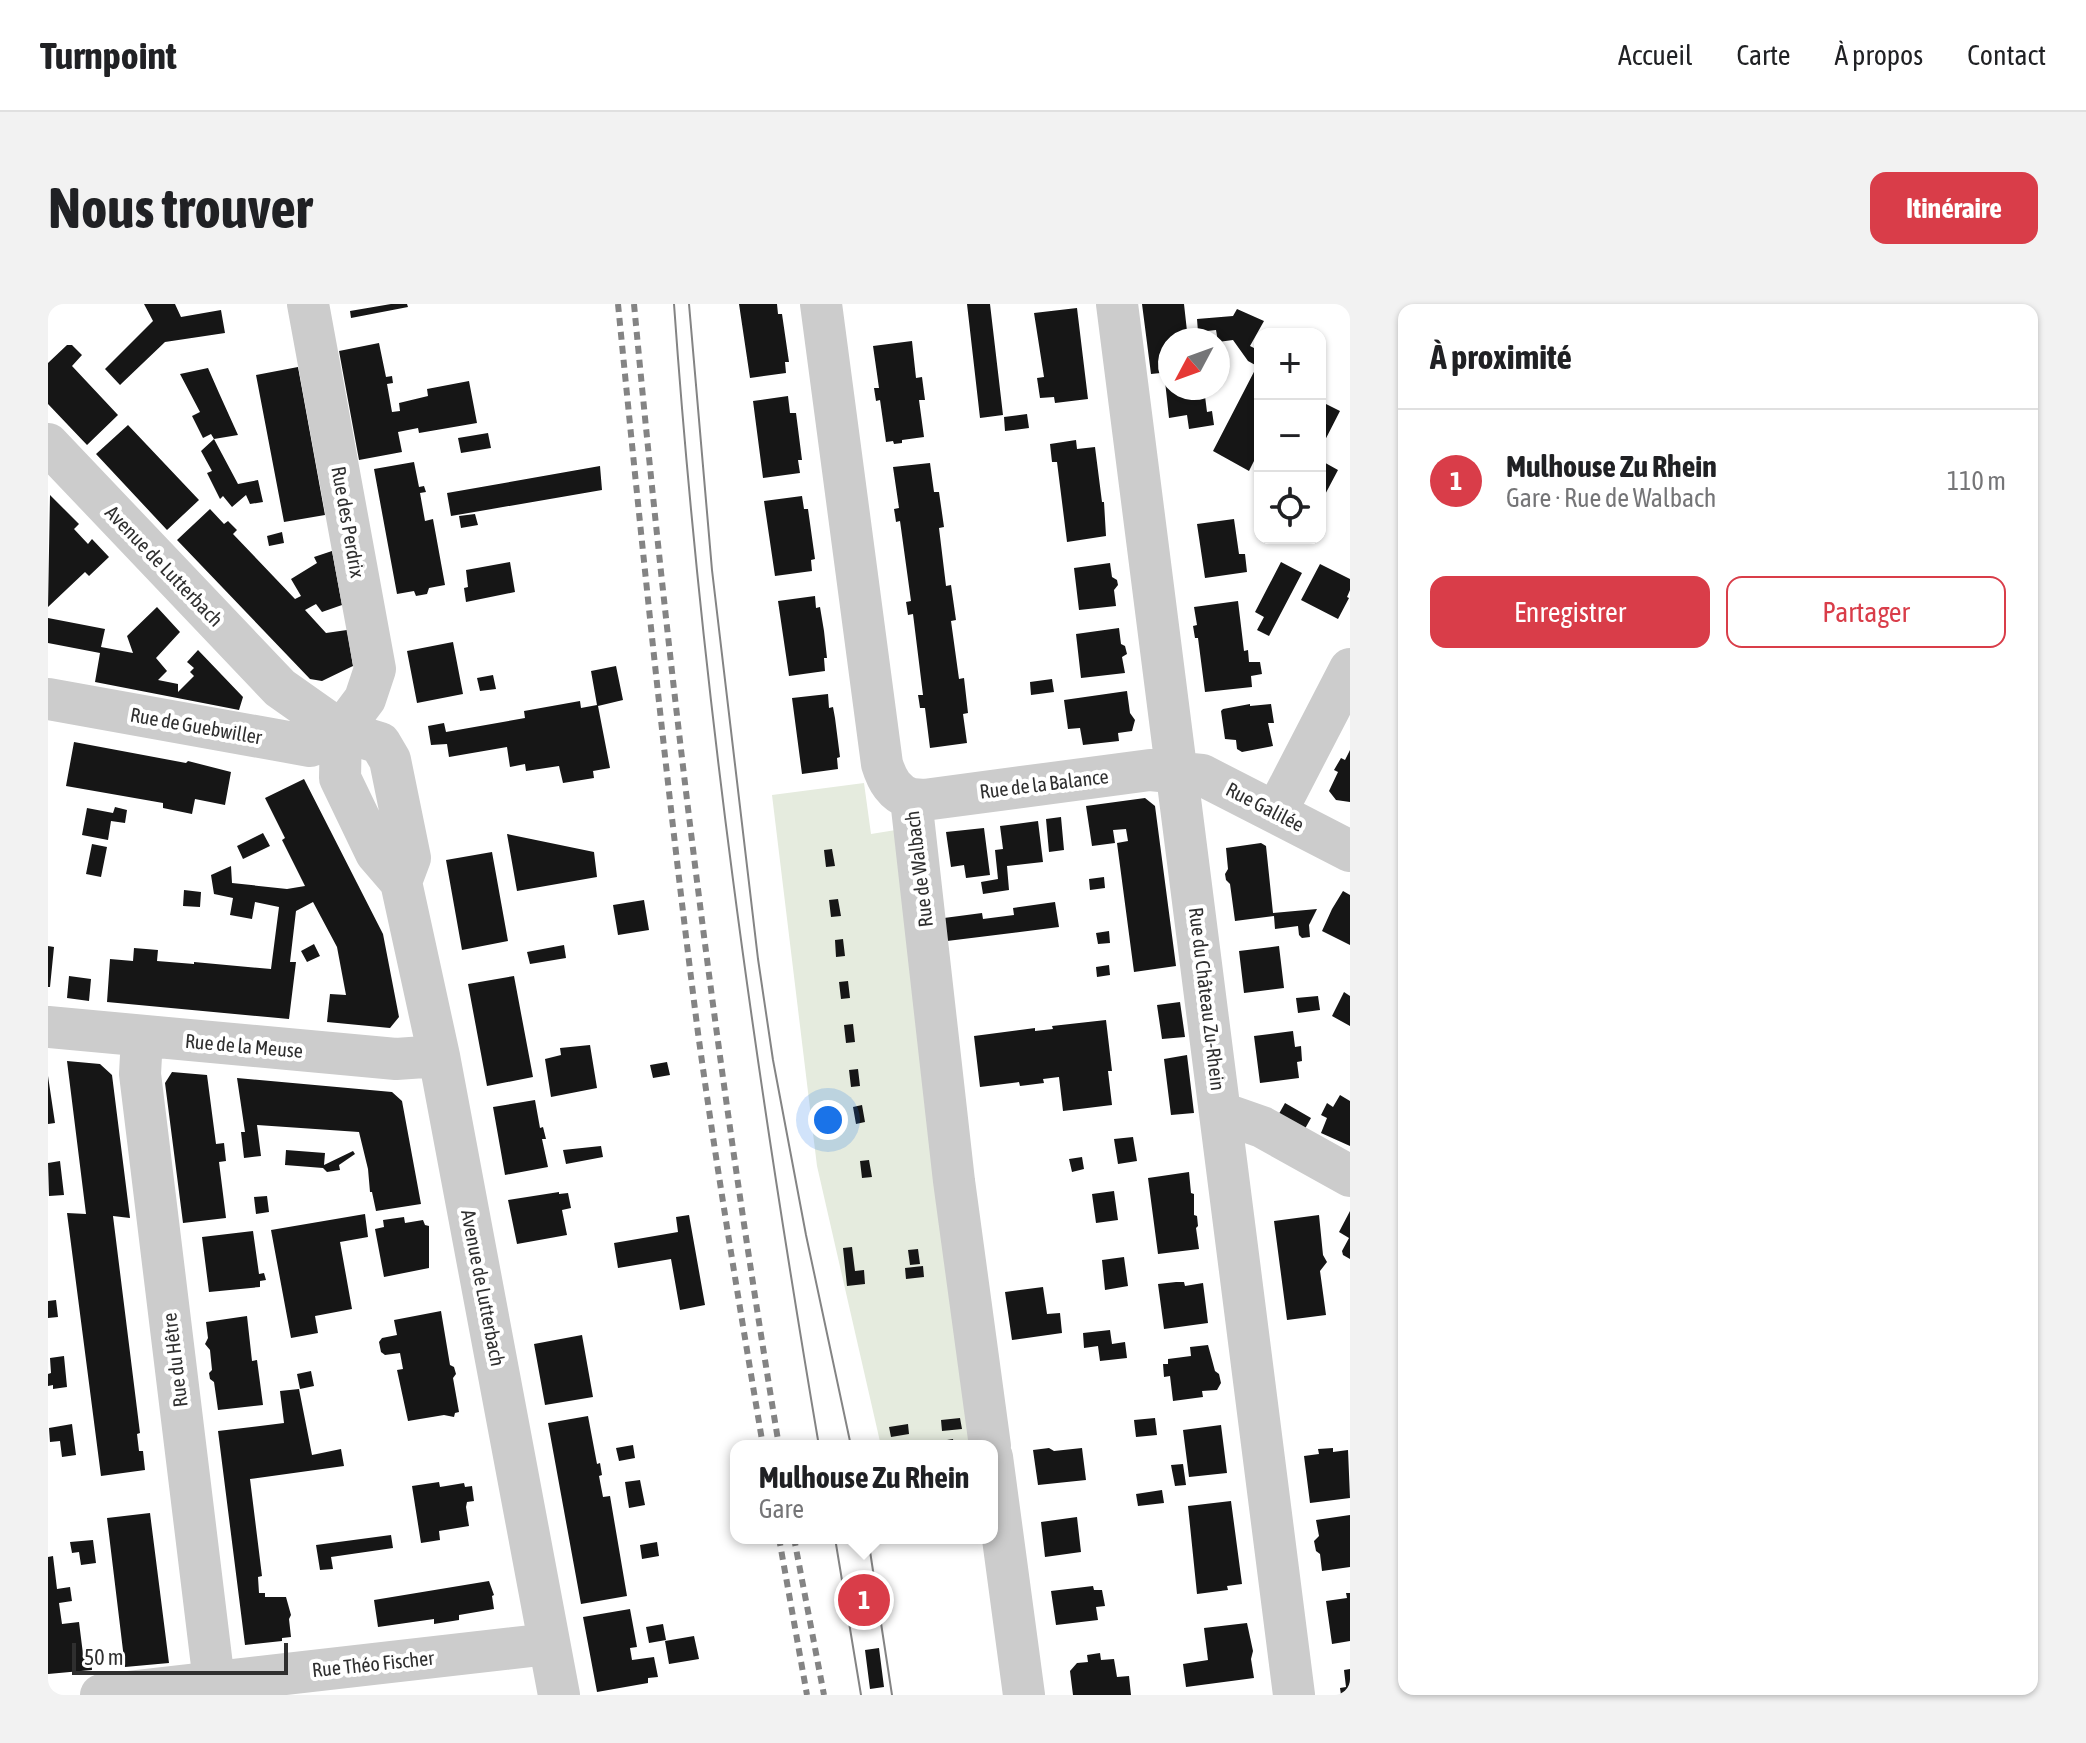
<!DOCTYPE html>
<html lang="fr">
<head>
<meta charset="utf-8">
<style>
  body { margin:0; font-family:"Asap Condensed",sans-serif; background:#f2f2f2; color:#202124 }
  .controls { position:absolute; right:24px; top:24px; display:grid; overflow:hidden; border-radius:16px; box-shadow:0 2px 6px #0004 }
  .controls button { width:72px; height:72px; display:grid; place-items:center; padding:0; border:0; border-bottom:2px solid #e0e0e0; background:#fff; color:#202124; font:40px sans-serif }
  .compass { position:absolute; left:1110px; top:24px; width:72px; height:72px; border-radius:50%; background:#fff; box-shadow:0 2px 6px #0004; rotate:229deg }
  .scale { position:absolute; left:24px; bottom:20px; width:216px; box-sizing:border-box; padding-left:8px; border:4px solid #2f2f2f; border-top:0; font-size:22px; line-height:28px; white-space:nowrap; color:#2f2f2f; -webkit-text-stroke:6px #fff; paint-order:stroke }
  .you { position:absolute; left:780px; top:816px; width:28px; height:28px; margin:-20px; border:6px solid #fff; border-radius:50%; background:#1a73e8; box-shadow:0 0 0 12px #1a73e833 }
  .badge { display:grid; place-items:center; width:52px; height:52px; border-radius:50%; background:#d93d49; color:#fff; font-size:26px; font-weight:700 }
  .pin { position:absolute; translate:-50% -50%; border:4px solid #fff; box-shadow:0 2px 8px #0006 }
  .popup { position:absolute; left:682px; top:1136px; width:268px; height:104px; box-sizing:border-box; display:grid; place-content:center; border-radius:16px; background:#fff; filter:drop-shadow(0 2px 6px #0005); font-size:26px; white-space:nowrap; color:#757577 }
  .popup b { font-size:30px; color:#202124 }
  .popup::after { content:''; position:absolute; left:50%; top:100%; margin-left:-16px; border:16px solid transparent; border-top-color:#fff }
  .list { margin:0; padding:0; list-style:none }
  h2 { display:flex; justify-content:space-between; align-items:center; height:104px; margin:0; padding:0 32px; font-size:34px }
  h2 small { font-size:26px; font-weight:400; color:#757577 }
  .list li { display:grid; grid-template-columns:52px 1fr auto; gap:24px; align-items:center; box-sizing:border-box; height:144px; padding:0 32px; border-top:2px solid #e0e0e0 }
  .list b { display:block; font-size:30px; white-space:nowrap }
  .list p { margin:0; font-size:26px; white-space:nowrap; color:#757577 }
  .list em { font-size:26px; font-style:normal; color:#757577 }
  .actions { display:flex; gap:16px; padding:24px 32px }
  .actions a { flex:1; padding:18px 0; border:2px solid #d93d49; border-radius:16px; text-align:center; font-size:28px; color:#d93d49 }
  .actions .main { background:#d93d49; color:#fff }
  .icon { flex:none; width:44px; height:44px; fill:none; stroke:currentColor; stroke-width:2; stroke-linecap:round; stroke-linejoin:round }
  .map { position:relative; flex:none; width:1302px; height:1391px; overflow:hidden; border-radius:16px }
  header { display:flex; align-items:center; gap:48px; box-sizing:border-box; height:112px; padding:0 40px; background:#fff; border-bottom:2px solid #e0e0e0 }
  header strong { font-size:38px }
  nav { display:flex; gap:44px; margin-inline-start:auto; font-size:28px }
  .intro { display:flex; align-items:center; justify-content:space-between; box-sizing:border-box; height:192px; padding:0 48px }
  h1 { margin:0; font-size:56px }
  .button { padding:20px 36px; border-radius:16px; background:#d93d49; color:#fff; font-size:28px; font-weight:700 }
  main { display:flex; gap:48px; padding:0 48px }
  aside { flex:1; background:#fff; border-radius:16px; box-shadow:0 2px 6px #0004 }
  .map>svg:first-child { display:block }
  .green { fill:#e5ebde }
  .building { fill:#161616 }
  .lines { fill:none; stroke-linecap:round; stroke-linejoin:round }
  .minor { stroke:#ccc; stroke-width:42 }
  .tram { stroke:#848484; stroke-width:2 }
  .rail { stroke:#848484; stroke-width:6; stroke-dasharray:8 6; stroke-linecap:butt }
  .labels { text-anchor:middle; stroke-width:8; stroke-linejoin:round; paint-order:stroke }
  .street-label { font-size:20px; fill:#2f2f2f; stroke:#fff }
</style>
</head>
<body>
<header>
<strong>Turnpoint</strong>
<nav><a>Accueil</a><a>Carte</a><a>À propos</a><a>Contact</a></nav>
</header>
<div class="intro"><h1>Nous trouver</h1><a class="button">Itinéraire</a></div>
<main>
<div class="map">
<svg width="1302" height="1391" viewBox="0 0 1302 1391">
  <rect width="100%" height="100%" fill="#fff"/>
  <!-- green -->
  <path class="green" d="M816,479L823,530L854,525L933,1142H833L769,862L724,491Z"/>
  <!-- building -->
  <path class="building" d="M96,0H127L133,13L173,6L177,29L117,38L72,81L57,65L105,17Z
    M343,0H359L360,3L303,14L302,7Z
    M691,0H729L730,10H734L741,58H737L738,69L702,74Z
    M919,0H942L955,111L932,114Z
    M1094,0H1136L1140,36H1122V68L1103,70Z
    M1029,4L1040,95L1007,99L1006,93L992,94L989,74L996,73L986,9Z
    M1189,5L1216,17L1202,42L1212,47V145L1201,167L1165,147L1209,62L1200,57L1185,36L1170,38L1168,26L1150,28L1149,15L1185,12Z
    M864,37L868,74L874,73L877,96H871L876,133L854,136V139L846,140L845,137L838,138L832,96L828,97L826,84H831L825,42Z
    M331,39L338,73L344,72L345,79L339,80L344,108L352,107L351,99L380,92L379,85L421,77L429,119L371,129L370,124L350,128L354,148L311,156L291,47Z
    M19,41H24L34,51L24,62L70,111L39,141L0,100V59Z
    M250,63L277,211L236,218L208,71Z
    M160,64L171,89L190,131L166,135L163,130L155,134L144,112L152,108L132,70Z
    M1122,76V84H1156L1159,108L1164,107L1166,121L1141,125L1139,111L1121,114L1117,77Z
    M740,92L742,109H748L754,156H750L752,169L715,174L705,97Z
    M1272,97L1292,107L1272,146Z
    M979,110L981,124L957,127L956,113Z
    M80,121L151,196L119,226L48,150Z
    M440,129L443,144L413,149L410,134Z
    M166,135L190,180L210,176L215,198L202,200L198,191L184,203L175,192L172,195L159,169L164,167L153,147Z
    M1028,136L1029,145L1047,143L1054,198H1056L1058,232L1019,238L1009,158H1004L1002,140Z
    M1272,156L1290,166L1272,200Z
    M366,158L371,183L376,182L378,188L372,189L377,217L385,215L397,281L381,284L379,290L368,292L366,287L349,290L326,165Z
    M882,159L886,188H891L896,223L891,224L898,282L903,281L908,316L903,317L911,375L916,374L920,409L915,410L919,439L882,444L877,404H872L871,397L870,391H875L865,310L860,311L858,298L863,297L852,217L848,218L847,211L846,205L851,204L845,163Z
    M552,162L554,186L403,212L399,189Z
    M2,191L31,220L26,225L40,240L44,235L61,253L41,272L37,268L0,303Z
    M754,192L756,205H760L767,255L763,256L764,267L727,272L716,197Z
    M162,205L176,220L180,217L189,226L185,230L247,295L253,292L243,275L269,259L266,253L284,247L294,301L274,308L268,300L257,306L278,329L299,326L305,362L274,377L262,375L129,236Z
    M427,210L430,221L413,224L411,212Z
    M1186,215L1191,250H1197L1199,268L1157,274L1149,220Z
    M234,228L236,239L221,242L219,232Z
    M462,258L467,288L418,298L416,284L420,283L418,266Z
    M1233,258L1254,269L1221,332L1209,326L1216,313L1207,308Z
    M1062,259L1064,273L1069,276L1070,281L1066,286L1068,302L1031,306L1026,264Z
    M1272,260L1302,275V286L1299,293L1301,294L1290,315L1253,296Z
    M767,292L768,304L772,303L776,327L779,354H776L777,367L741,372L730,297Z
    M1190,297L1196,347L1200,346L1201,358H1212L1214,370L1203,372L1204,383L1157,388L1150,334H1147L1145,322L1149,321L1146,303Z
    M109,303L132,328L108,354L119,367L110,376L130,380V388L146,372L142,368L146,364L139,358L150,346L195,393L191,406L47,378L52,349L0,339V314L57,325L53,343L85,349L79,332Z
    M1071,324L1073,340L1077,342L1079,350L1074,353L1077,369L1033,374L1028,330Z
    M405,338L415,390L369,399L359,347Z
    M568,362L575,396L550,402L562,464L545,467L546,474L515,479L511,462L478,467L477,460L462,463L459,443L401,453L399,440L383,441L380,422L396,419L398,428L477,414L476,407L532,397L533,404L549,401L543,367Z
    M445,371L448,385L432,387L429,374Z
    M1004,375L1006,388L983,391L982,378Z
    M1079,387L1082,409L1087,416L1084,427L1070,429L1071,437L1035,441L1032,424L1020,425L1016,396Z
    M780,390L781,404L785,403L787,414L792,453L789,454L790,465L754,470L744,394Z
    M1202,400V402L1223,400L1226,419H1220L1225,442L1194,448L1189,445L1188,436L1177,435L1173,407L1175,405Z
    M26,438L138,459L140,457L183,468L177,501L147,495L144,510L115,504V499L18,482Z
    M1302,446V498L1288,496L1281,487L1290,468L1286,466L1293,454L1297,456Z
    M256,475L335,630L351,713L342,724L279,718L282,690L298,691L289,643L265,598L248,607L242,658H248L241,715L59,698L62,655L85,657L86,644L110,646L109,657L146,660V658L223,665L231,603L207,598L204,615L182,611L185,594L166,590L163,571L183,562L184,579L239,585L257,582L234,536L237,534L217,494Z
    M1097,494L1107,502L1128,662L1086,668L1069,539L1080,537L1078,525L1065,526L1067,539L1044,542L1038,502Z
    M67,503L79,506L77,519L63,517L60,536L34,531L39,504L65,509Z
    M1013,513L1016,546L1001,548L998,515Z
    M990,517L995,558L959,562L961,586L935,590L933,578L950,575L947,546L955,545L952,522Z
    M936,524L942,571L918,574L916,561L903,563L898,528Z
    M215,529L222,542L195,555L189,542Z
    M459,530L546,548L549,573L469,587Z
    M1213,539L1218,542L1225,609L1269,605L1261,621L1262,633L1254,634L1251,631L1250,622L1227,625L1226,612L1187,617L1182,580L1178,576L1177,570L1180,565L1178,544Z
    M44,540L59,543L53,573L38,570Z
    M784,545L787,562L778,563L776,546Z
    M444,548L460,637L414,646L398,556Z
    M1056,573L1057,584L1042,586L1041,575Z
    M136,586L153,588L152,603L135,602Z
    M1295,587L1302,591V641L1274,627L1284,605Z
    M790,595L793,612L783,613L781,596Z
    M596,596L601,626L570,631L565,601Z
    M1007,598L1011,623L899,637L896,614L934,609L935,615L966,611L965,604Z
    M1061,627L1062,639L1050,640L1048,629Z
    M795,635L797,652L788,653L787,636Z
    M266,640L272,652L259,658L253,647Z
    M516,641L518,654L482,660L479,648Z
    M0,642L6,643L2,683H0Z
    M1231,642L1236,684L1196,689L1191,647Z
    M1061,661L1062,671L1049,673L1048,663Z
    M21,672L43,675L41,697L19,694Z
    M466,672L485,773L439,782L420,680Z
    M800,677L802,694L793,695L791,678Z
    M1296,688L1302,692V722L1284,712Z
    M1270,692L1272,706L1250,709L1248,694Z
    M1132,698L1137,733L1114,735L1109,701Z
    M1058,716L1064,767H1060L1064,801L1015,807L1011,773L995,775L996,779L972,782L971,778L932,783L926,732L987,724V727L1005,725L1004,722Z
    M805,720L807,738L798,739L796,721Z
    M1245,727L1247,743L1253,742L1254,757L1249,758L1251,774L1212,779L1206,732Z
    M542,741L549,784L503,793L497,755L513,751L512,744Z
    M1139,751L1146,809L1123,811L1116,755Z
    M19,757L52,760L64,771L82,914L65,912L92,1129L89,1130L91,1147H95L97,1166L53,1172L19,909L38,910Z
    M619,758L622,771L605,774L602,761Z
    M810,765L812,782L803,783L801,766Z
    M124,768L159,771L168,840L176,839L178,857L171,858L178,914L135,919L117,779Z
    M0,772L7,819L0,820Z
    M189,774L344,788L354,797L373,900L328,907L324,888H322L320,865L311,828L209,821L213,852L196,854L193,828H197Z
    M1292,791L1302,797V842L1273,829L1279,814L1273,811L1279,799L1285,803Z
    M487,796L492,824L495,823L498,835H494L500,863L457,871L445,803Z
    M1237,799L1263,814L1254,830L1228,815Z
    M814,801L817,818L808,820L805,803Z
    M1085,833L1089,857L1070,860L1066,835Z
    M553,842L555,853L518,860L515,846Z
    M238,846L277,849L276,861L305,847L307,850L291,861L292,866L279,868L275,864L237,861Z
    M1034,853L1036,865L1024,868L1021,855Z
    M821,856L824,873L814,874L812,857Z
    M12,857L16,891L1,892L0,859Z
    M1141,868L1143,889L1146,890V911L1149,912L1150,922L1148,924L1151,945L1110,950L1100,874Z
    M1066,887L1070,916L1048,919L1044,890Z
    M511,888V890L520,889L523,904L514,906L519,931L469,940L460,896Z
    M219,892L221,908L208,910L206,893Z
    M1302,907V955L1295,951L1294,947L1301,934L1291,928Z
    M317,910L320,933L292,938L304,1005L267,1012L270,1029L243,1034L223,926Z
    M641,911L657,1001L632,1006L623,955L570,964L566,939L630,928L628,913Z
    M1271,911L1275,951L1279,958L1272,967L1278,1011L1239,1016L1226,917Z
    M356,913L357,919L375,916L377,921L381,922V964L336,973L327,925L336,923L335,916Z
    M205,927L211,970L216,969L218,976L212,977V983L161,988L154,933Z
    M804,943L807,967L816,966L817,980L799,982L795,944Z
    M870,945L872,960L862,961L860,946Z
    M1076,953L1080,982L1057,986L1054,956Z
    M875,962L876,973L858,975L857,964Z
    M1128,978H1136L1137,982L1155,979L1160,1019L1116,1025L1110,980Z
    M995,983L999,1010L1012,1009L1014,1029L964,1036L957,988Z
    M8,996L10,1013L0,1014V997Z
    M393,1007L402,1061L406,1063L408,1070L405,1074L411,1108L407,1109L406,1113L396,1111L360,1117L349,1066L355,1065L352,1049L337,1051L333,1048L331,1038L334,1034L349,1031L346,1016Z
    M199,1012L204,1057L209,1056L215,1101L170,1106L166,1078L162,1075L161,1069L164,1066L162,1046L157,1040L160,1034L158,1018Z
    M1062,1026L1064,1040L1077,1038L1079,1054L1052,1057L1050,1042L1036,1044L1035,1029Z
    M534,1031L545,1093L497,1101L486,1040Z
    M1160,1041L1167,1067L1171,1070L1173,1079L1169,1086L1154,1087L1155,1093L1125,1097L1122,1072L1116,1073L1115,1060H1120V1055L1143,1052L1142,1043Z
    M16,1052L19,1083L5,1085V1081L0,1082V1070L3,1069L2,1054Z
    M263,1067L266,1082L252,1085L249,1070Z
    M251,1085L264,1151L293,1145L296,1162L202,1175L214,1272L210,1273L211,1289H217V1293H238L243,1311L241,1315L243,1333L234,1334V1337L197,1341L170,1127L236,1119L232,1087Z
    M540,1112L549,1160L552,1159L554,1171L551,1172L555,1193L562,1192L579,1292L533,1300L500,1119Z
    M912,1114L914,1125L894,1127L893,1116Z
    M1107,1114L1109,1131L1088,1133L1086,1116Z
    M24,1120L28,1151L14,1153L12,1137L2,1138L1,1124Z
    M860,1120L861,1130L843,1133L841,1123Z
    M1173,1121L1179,1169L1141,1173L1135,1126Z
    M905,1135L906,1142H887V1138Z
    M585,1141L587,1154L571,1157L568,1144Z
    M1001,1144L1006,1147L1034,1144L1038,1176L990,1181L985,1146Z
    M1285,1144V1148L1300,1146L1302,1194L1262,1199L1256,1152L1271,1150L1270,1145Z
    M1135,1160L1138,1181L1127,1182L1123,1161Z
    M592,1176L597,1201L581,1204L577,1178Z
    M391,1178L392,1183L416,1179L417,1183L424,1182L426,1197L419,1198L418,1203L421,1222L391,1227L392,1236L373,1239L364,1182Z
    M1114,1186L1116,1199L1090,1202L1088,1190Z
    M1183,1197L1194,1280L1179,1282L1180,1286L1149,1290L1140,1202Z
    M102,1209L121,1359L77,1363L59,1214Z
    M1302,1211V1263L1274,1267L1272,1250L1268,1247L1266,1237L1271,1232L1268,1216Z
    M1029,1213L1033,1248L997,1253L993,1218Z
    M343,1231L345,1244L283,1253L285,1265L272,1266L268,1241Z
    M45,1236L48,1259L33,1261L31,1248L24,1249L22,1238Z
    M609,1238L611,1252L594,1255L592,1241Z
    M5,1252L9,1285L22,1283L24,1297L11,1299L14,1320L31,1318L35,1350L43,1349L44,1366L0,1370V1253Z
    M441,1277L446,1291L444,1292L446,1305L411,1311V1316L386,1320V1315L330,1323L326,1296Z
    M1045,1282L1046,1286H1054L1057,1302L1048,1303L1050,1316L1008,1321L1003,1287Z
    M1298,1289H1302V1337L1284,1340L1278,1297L1299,1294Z
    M582,1305L589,1343L582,1344L584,1356L606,1353L610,1373L600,1374V1379L549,1388L535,1313Z
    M1199,1319L1205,1347L1203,1355L1206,1374L1138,1383L1135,1360L1160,1356L1156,1324Z
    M615,1320L618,1336L601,1339L598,1323Z
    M646,1332L651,1355L621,1360L617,1337Z
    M831,1344L836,1383L822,1385L817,1346Z
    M1052,1349L1053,1356L1066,1355L1069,1373L1081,1372L1083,1391H1025L1022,1367L1029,1359L1040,1358L1039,1351Z
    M1302,1365V1391H1293L1292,1384L1298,1383L1296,1366Z"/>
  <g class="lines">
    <!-- minor -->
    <path class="minor" d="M773,0L834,460C839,476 846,489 863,495L906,877L942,1142
      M1069,0L1246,1391
      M0,140L232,384L293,427L332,439L342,456L362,554L353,578
      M0,395L262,442L293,427L317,395L327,365L260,0
      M293,427L292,474L328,549L353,578L391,752L511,1391
      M863,495L876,496L1102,466L1154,471L1302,547
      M1228,508L1302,365
      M0,723L348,755L391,752
      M94,733L92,770L166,1378
      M1174,809L1214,823L1302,872
      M944,1153L976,1391
      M53,1391L501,1340"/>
    <!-- tram -->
    <path class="tram" d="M626,0C653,383 707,764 771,1142
      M641,0L664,266L710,655L725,756L758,931L803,1142
      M787,1234L813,1391
      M820,1234L844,1391"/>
    <!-- rail -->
    <path class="rail" d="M570,0C594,243 619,486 650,729C669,867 692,1005 715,1142
      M586,0C622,382 668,763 731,1142
      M731,1234L759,1391
      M746,1234L776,1391"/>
  </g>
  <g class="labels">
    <!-- street labels -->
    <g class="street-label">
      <text transform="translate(300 218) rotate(80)" y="7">Rue des Perdrix</text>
      <text transform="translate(116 262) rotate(46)" y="7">Avenue de Lutterbach</text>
      <text transform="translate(148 422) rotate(10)" y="7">Rue de Guebwiller</text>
      <text transform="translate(996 480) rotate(-7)" y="7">Rue de la Balance</text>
      <text transform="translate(1217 503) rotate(27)" y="7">Rue Galilée</text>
      <text transform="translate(871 565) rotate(-97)" y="7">Rue de Walbach</text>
      <text transform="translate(1159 695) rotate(83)" y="7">Rue du Château Zu-Rhein</text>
      <text transform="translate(196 742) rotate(5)" y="7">Rue de la Meuse</text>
      <text transform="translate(435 984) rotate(79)" y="7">Avenue de Lutterbach</text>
      <text transform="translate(127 1056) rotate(-97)" y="7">Rue du Hêtre</text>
      <text transform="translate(325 1360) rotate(-6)" y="7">Rue Théo Fischer</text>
    </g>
  </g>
</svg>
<div class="controls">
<button>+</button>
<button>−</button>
<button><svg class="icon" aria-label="locate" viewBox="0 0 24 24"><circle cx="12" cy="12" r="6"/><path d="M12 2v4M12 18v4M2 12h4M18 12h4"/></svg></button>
</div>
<svg class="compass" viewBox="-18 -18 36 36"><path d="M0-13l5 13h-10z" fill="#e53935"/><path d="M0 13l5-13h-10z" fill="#757577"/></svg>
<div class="scale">50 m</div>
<div class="you"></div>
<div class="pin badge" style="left:816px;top:1296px">1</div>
<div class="popup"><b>Mulhouse Zu Rhein</b>Gare</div>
</div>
<aside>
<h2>À proximité<small></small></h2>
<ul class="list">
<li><span class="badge">1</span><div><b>Mulhouse Zu Rhein</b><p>Gare · Rue de Walbach</p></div><em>110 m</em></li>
</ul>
<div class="actions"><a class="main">Enregistrer</a><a>Partager</a></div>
</aside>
</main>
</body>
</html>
